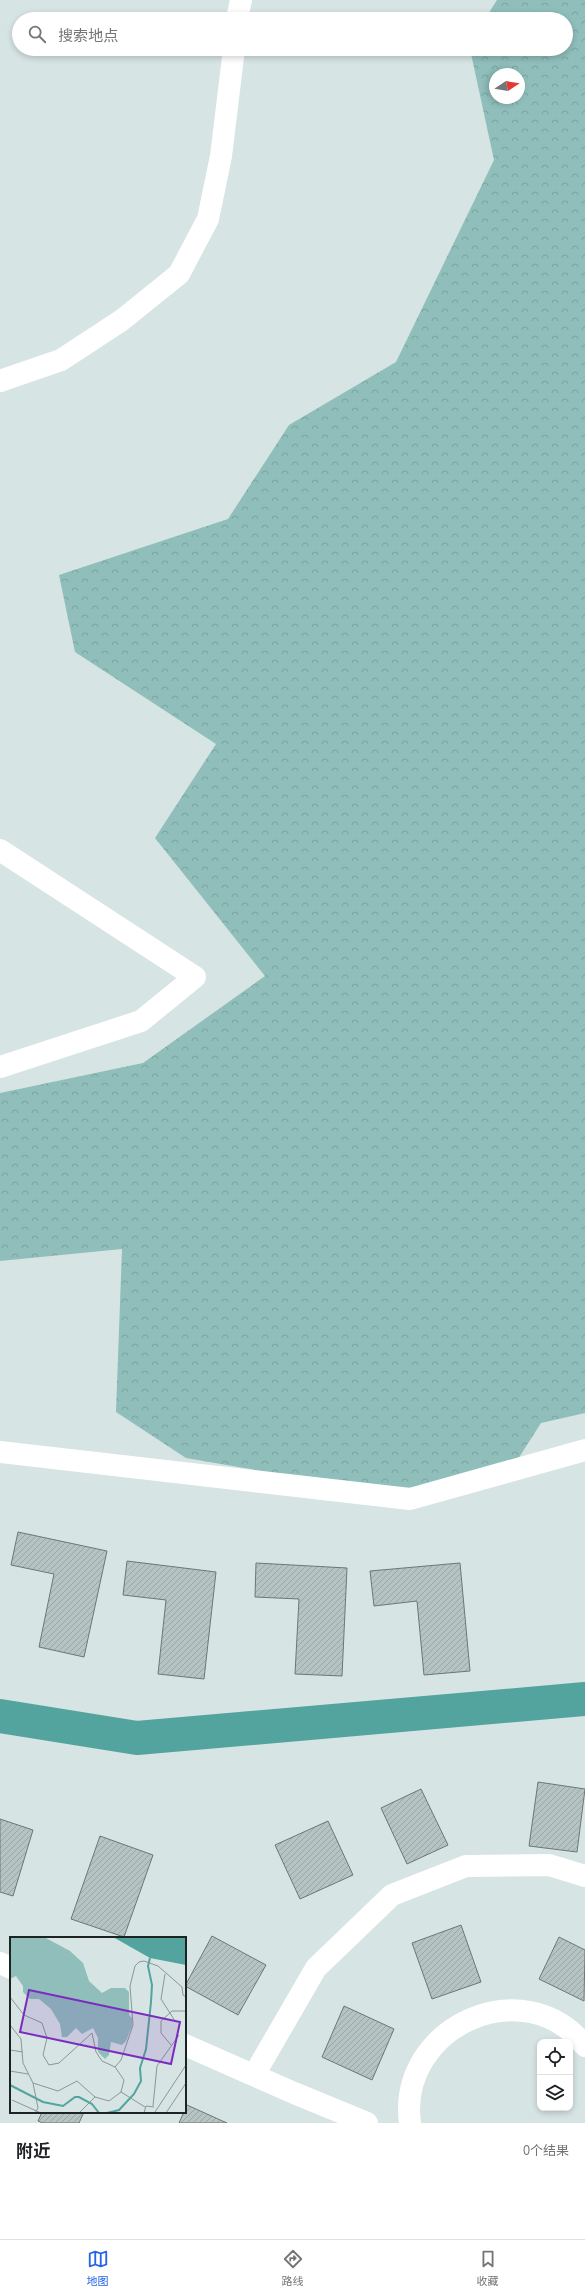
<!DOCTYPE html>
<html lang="zh">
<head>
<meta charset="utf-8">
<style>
  body { margin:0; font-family:"PT Sans","Noto Sans SC",sans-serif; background:#f2f2f2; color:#202124 }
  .controls { position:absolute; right:12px; bottom:12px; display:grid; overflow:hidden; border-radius:8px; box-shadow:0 2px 6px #0003 }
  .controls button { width:36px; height:36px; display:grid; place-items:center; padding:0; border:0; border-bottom:1px solid #e0e0e0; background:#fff; color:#202124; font:20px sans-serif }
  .compass { position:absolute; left:489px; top:68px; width:36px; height:36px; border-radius:50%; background:#fff; box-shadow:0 2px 6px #0003; rotate:78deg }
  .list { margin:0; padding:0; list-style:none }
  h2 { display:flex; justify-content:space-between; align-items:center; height:52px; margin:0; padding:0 16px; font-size:17px }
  h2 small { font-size:13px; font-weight:400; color:#757577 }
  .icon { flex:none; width:22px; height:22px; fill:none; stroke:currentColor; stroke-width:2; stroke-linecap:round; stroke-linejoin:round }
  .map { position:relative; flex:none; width:585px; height:2123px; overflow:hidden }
  .search { position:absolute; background:#fff; box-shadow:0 2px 6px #0003; left:12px; right:12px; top:12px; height:44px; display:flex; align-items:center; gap:10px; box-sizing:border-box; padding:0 14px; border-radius:22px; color:#757577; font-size:15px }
  .sheet { height:116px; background:#fff }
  nav { display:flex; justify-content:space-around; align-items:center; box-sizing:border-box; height:56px; border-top:1px solid #e0e0e0; background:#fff; font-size:11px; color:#757577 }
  nav a { display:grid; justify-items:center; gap:2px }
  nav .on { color:#2563eb }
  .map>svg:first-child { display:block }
  .forest { fill:url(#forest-crowns); fill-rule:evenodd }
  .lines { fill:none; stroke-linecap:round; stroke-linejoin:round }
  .canal { stroke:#53a49f; stroke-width:34 }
  .building { fill:url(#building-hatch); stroke:#6b7877 }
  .street { stroke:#fff; stroke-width:22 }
  .inset-river { fill:none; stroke:#53a49f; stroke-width:2 }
  .inset-road { fill:none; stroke:#8c9696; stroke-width:1 }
  .view { fill:#7b2cbf; fill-opacity:0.15; stroke:#7b2cbf; stroke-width:2 }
  .inset-edge { fill:none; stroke:#1d2222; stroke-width:2 }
</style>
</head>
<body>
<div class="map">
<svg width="585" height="2123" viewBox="0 0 585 2123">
  <defs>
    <pattern id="forest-crowns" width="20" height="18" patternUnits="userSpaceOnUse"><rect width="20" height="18" fill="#8fbebb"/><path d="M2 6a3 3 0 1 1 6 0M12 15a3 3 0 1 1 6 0" fill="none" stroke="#7ba3a0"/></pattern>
    <pattern id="building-hatch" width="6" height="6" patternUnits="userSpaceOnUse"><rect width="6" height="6" fill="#b5c3c2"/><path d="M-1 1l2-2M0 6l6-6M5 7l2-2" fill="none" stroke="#9ba7a6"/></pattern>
  </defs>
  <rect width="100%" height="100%" fill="#d6e4e3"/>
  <!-- forest -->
  <path class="forest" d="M497,0H585V1413L541,1423L511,1470L395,1494L186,1458L116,1412L122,1249L0,1261V1093L143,1063L265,976L155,838L216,744L75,652L59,575L228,519L289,425L396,362L494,160L470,49H566V19H485ZM495,74H519V98H495Z"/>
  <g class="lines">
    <!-- canal -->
    <path class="canal" d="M0,1716L137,1738L585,1699"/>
  </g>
  <!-- building -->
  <path class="building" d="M18,1532L107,1551L84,1657L39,1647L54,1574L11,1565Z
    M127,1561L216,1572L204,1679L158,1674L166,1600L123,1595Z
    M256,1563L347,1568L342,1676L295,1674L299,1599L255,1597Z
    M460,1563L470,1671L424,1675L417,1601L374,1606L370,1571Z
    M538,1782L585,1789L577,1852L529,1846Z
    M421,1789L448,1845L407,1864L381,1808Z
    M0,1819L33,1830L13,1896L0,1892Z
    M328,1821L353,1875L300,1899L275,1845Z
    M100,1836L153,1855L124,1937L71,1919Z
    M461,1925L481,1982L432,1999L412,1943Z
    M212,1936L266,1965L238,2015L185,1986Z
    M559,1937L585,1950L584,2001L539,1979Z
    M344,2006L394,2029L372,2080L322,2057Z
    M187,2105L227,2123H179Z
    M42,2112H84L79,2123H43L38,2121Z"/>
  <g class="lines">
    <!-- street -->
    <path class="street" d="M237,19L241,0
      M0,381L61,360L122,320L179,274L208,219L221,156L234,49
      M0,850L195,977L141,1021L0,1067
      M0,1452L410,1499L585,1450
      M0,1963L11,1968
      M185,2045L294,2093L367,2123
      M254,2075L316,1968L392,1895L466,1866L549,1865L585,1876
      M410,2123C397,2027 524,1969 585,2046"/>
  </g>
  <!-- overview -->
  <g transform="translate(10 1937)">
    <rect width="176" height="176" fill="#d6e4e3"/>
    <path d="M0,0H34L60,14L73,26L79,44L92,56L101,51H115L119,55V78L122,81V89L116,104L112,108L101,105L99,118L95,122L88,115V101L83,91L72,97L66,91L57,100H52L50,87L41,72L29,62H20L13,55V49L6,39L0,42Z" fill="#8fbebb"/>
    <path d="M103,0H176V28L140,21Z" fill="#53a49f"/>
    <path class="inset-river" d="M0,148L33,165L53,169L65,160H69L82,167L89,176M97,176L109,173L124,157L131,144L130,131L136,112L141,65L142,48L138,29L140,21"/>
    <path class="inset-road" d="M155,37L151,62L165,84M0,60L14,78L32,86L37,101L33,118L39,128L49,126L82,96L86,115L92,124L105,130L114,143L111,155L99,164L85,160L67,144L48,154L23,146M0,88L11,102L13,126L23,146L28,171L25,176M161,108L151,96V84L162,74H176M0,113L13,115M105,130L111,123L123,88L120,49L125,29L129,25L134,24L148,29L172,50L173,58L176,60M0,134L18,137M111,155L135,170M2,163L31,176M143,169L147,129L169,98M145,175L176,128M69,176L85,160M134,176L136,169L144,170M156,176L176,146"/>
    <path class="view" d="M19,53L170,85L161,127L10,95Z"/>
    <rect width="176" height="176" class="inset-edge"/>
  </g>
</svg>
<div class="controls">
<button><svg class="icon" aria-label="locate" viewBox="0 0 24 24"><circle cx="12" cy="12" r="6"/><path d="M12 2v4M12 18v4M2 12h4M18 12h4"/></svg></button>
<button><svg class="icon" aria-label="layers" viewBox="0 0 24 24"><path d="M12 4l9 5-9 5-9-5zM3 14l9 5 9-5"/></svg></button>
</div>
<svg class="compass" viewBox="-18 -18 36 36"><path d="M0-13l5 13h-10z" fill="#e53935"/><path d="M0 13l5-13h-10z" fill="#757577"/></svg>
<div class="search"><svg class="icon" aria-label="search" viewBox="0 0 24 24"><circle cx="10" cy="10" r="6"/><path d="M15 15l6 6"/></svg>搜索地点</div>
</div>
<section class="sheet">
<h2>附近<small>0个结果</small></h2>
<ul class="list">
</ul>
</section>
<nav>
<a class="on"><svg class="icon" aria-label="map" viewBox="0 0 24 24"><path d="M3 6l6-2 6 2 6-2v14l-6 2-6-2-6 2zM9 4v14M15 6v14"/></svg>地图</a>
<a><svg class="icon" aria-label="directions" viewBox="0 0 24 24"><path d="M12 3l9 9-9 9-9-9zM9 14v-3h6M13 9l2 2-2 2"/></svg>路线</a>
<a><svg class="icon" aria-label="saved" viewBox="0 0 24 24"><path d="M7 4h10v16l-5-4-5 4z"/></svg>收藏</a>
</nav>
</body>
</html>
